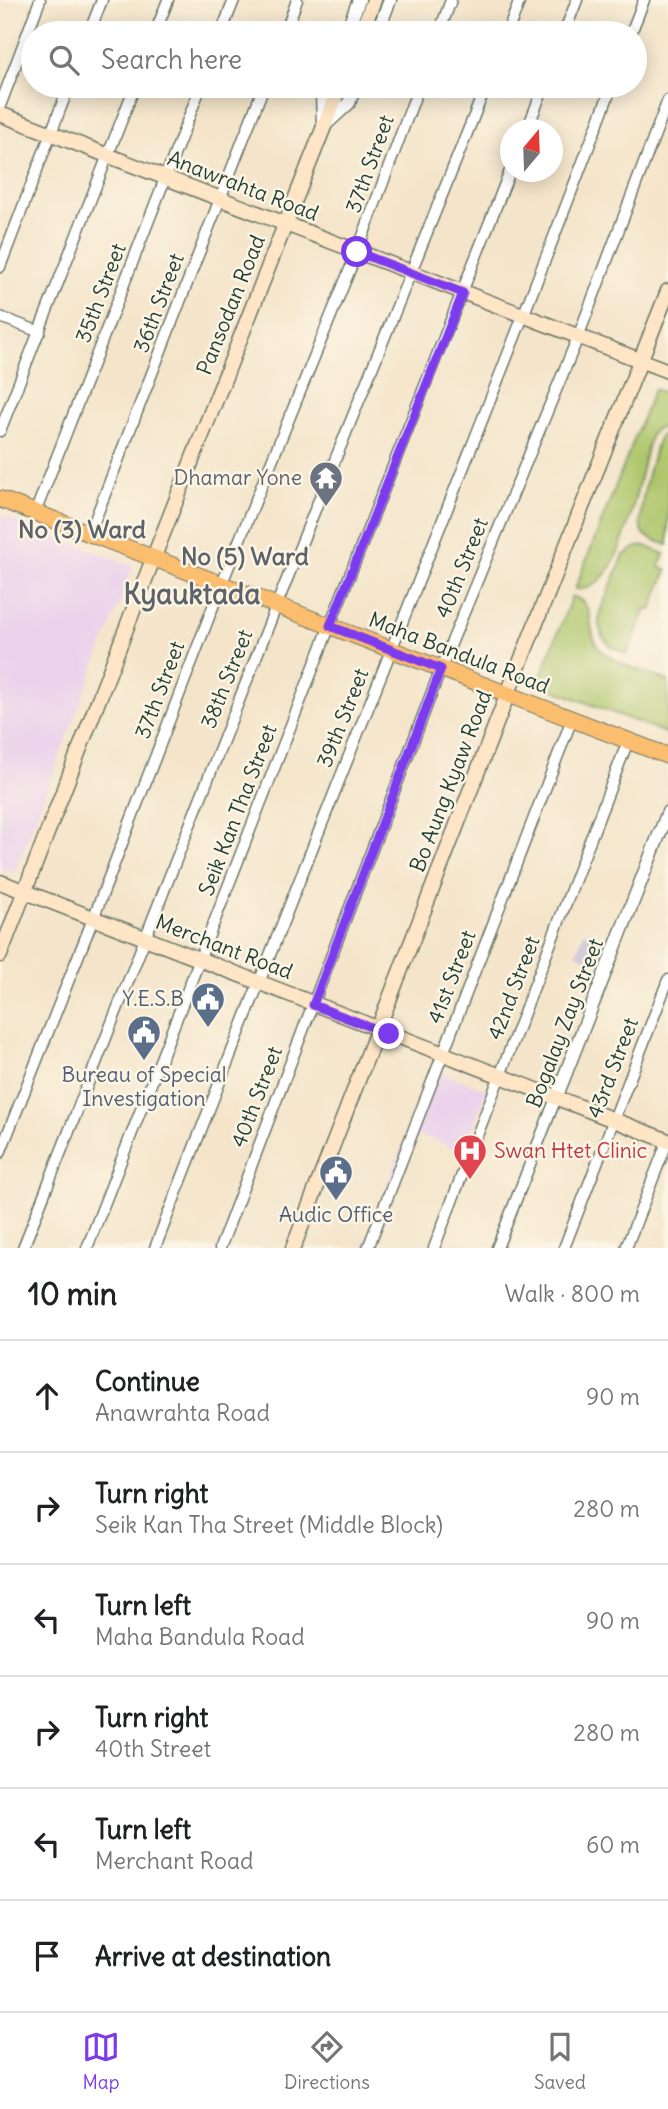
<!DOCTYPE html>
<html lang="en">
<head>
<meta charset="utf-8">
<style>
  body { margin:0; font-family:Delius,sans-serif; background:#f2f2f2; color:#202124 }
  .compass { position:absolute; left:500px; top:119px; width:63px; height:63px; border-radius:50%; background:#fff; box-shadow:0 4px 18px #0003; rotate:19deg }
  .stop { position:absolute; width:21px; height:21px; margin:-16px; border:5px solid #7c3aed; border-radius:50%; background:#fff }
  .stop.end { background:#7c3aed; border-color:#fff; box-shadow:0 2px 7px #0008 }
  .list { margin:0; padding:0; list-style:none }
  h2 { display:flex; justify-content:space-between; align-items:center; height:91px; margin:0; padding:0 28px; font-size:30px }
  h2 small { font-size:23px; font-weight:400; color:#757577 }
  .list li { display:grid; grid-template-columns:46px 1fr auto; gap:21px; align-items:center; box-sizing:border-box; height:112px; padding:0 28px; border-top:2px solid #e0e0e0 }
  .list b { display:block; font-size:26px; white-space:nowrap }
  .list p { margin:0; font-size:23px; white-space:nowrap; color:#757577 }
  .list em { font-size:23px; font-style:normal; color:#757577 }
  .icon { flex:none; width:38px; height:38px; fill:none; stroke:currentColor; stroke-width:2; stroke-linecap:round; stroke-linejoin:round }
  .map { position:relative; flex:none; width:668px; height:1248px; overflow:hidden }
  .search { position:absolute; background:#fff; box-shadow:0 4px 18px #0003; left:21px; right:21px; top:21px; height:77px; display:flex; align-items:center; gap:18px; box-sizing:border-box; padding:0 24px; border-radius:38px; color:#757577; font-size:26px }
  .sheet { height:763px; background:#fff }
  nav { display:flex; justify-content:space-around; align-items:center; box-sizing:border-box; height:98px; border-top:2px solid #e0e0e0; background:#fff; font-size:19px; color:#757577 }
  nav a { display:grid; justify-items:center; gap:4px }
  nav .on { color:#7c3aed }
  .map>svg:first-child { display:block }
  .built { fill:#ead1ec }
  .industrial { fill:#cabfd6 }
  .green { fill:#aec66c; stroke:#668250; stroke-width:2 }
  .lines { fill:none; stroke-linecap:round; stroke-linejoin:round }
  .minor-casing { stroke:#6a7768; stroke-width:13 }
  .tertiary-casing { stroke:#6a7768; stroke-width:15 }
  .secondary-casing { stroke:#6a7768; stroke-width:17 }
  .primary-casing { stroke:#6a7768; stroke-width:18 }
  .minor { stroke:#fff; stroke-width:10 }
  .tertiary { stroke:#fff; stroke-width:12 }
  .secondary { stroke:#fde5c5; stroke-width:14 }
  .primary { stroke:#fbbd6e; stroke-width:16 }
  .route { stroke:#7c3aed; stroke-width:9 }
  .labels { text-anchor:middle; stroke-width:5; stroke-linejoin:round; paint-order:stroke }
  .street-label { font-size:21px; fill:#1f3d34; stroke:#fcf5e5 }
  .worship-label { font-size:21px; fill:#5b616d; stroke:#fcf5e5; text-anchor:end }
  .service-label { font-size:21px; fill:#4e5e75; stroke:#fcf5e5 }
  .health-label { font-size:21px; fill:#be3a42; stroke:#fcf5e5; text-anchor:start }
  .quarter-label { font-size:24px; font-weight:bold; fill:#5e6369; stroke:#fcf5e5 }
  .district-label { font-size:28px; font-weight:bold; fill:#5e6369; stroke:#fcf5e5 }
</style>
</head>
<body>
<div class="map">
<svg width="668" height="1248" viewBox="0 0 668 1248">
  <rect width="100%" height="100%" fill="#fcf5e5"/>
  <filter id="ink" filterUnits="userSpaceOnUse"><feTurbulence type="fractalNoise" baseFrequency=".0143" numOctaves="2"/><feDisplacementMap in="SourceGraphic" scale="14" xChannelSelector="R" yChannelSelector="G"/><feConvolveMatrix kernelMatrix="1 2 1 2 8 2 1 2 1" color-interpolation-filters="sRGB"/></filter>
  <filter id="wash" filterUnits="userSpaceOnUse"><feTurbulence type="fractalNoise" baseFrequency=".00686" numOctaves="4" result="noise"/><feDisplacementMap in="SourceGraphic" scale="28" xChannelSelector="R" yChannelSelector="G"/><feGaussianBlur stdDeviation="1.57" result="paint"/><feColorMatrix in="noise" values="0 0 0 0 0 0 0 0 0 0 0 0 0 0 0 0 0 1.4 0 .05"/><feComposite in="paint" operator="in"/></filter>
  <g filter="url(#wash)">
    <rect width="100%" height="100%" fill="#f4e4c9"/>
    <!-- built -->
    <path class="built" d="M0,515L134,566L14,873L0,868Z
      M432,1069L487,1090L463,1153L437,1141L418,1136L375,1248H363Z"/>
    <!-- industrial -->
    <path class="industrial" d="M584,932L607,941L598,963L576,954Z"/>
    <!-- green -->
    <path class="green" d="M654,389L668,394V426L656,429L651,434C639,467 625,597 575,589Z
      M665,433H668V545C660,542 649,540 643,533C634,521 653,449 660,436Z
      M646,546L664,554L659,567L667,570L651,610L646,609L627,654L612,647L602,636L599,624L600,612L624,555L637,547Z
      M572,596C600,605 583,633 602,651C617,665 649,673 668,681V734L538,684Z"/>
  </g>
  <g filter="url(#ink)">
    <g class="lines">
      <!-- minor casing -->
      <g class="minor-casing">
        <path id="minor" d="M89,33L102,0
          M155,33L168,0
          M221,33L234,0
          M285,33L297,0
          M439,33L451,0
          M507,33L520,0
          M564,33L577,0
          M631,33L644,0
          M0,106L40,0
          M527,130L544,86
          M0,267L69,86
          M0,317L40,332
          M0,431L135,86
          M35,513L201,86
          M89,535L264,86
          M0,1153L93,919L224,578L357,252L419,86
          M23,1248L279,599L486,86
          M87,1248L332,620L510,171
          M155,1248C305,860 464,475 612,86
          M220,1248L443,663L578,337L668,100
          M368,1248L572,719
          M434,1248L628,741
          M497,1248L556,1098
          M564,1248L668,980
          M626,1248L668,1140"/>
      </g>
      <!-- tertiary casing -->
      <g class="tertiary-casing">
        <path id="tertiary" d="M346,33L359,0
          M377,33L390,0
          M323,126L322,93L325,86
          M324,126L349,103L356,86
          M556,1098L668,812"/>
      </g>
      <!-- secondary casing -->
      <g class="secondary-casing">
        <path id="secondary" d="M361,33L374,0
          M0,114L668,371
          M0,882L668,1141
          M0,955L153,559L340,86
          M293,1248L510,688L668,291"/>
      </g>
      <!-- primary casing -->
      <g class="primary-casing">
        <path id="primary" d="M0,499L668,756"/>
      </g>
      <!-- minor -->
      <use href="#minor" class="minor"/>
      <!-- tertiary -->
      <use href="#tertiary" class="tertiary"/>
      <!-- secondary -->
      <use href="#secondary" class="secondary"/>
      <!-- primary -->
      <use href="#primary" class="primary"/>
    </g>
  </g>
  <g class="lines" filter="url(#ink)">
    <!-- route -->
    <path class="route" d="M357,252L463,293L330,626L441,669L313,1005L389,1034"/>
  </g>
  <!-- icons -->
  <defs>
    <g id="temple-pin" transform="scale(1.75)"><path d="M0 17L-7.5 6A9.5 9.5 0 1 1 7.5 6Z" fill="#6b7280" stroke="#fcf5e5"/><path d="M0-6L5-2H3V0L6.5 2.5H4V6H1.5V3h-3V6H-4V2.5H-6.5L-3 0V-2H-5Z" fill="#fff"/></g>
    <g id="civic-pin" transform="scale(1.75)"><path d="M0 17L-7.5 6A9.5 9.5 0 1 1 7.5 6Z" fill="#5c6f8a" stroke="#fcf5e5"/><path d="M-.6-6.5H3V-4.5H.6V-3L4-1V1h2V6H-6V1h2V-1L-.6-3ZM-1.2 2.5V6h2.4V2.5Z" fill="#fff"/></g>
    <g id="hospital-pin" transform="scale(1.75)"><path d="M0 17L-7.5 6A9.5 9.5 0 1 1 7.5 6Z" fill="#e0444e" stroke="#fcf5e5"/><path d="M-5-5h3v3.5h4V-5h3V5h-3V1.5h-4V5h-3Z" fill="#fff"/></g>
  </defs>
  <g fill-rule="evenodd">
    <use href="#temple-pin" x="326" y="478"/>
    <use href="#civic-pin" x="208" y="999"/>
    <use href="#civic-pin" x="144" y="1032"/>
    <use href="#hospital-pin" x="470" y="1151"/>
    <use href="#civic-pin" x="336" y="1172"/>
  </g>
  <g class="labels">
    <!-- street labels -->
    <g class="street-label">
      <text transform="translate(370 164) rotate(-70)" y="7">37th Street</text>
      <text transform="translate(243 186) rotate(21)" y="7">Anawrahta Road</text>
      <text transform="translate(101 293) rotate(-69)" y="7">35th Street</text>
      <text transform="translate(159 303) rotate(-69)" y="7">36th Street</text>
      <text transform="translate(231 305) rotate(-68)" y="7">Pansodan Road</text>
      <text transform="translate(462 568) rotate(-68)" y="7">40th Street</text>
      <text transform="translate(459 653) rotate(21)" y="7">Maha Bandula Road</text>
      <text transform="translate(227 679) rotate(-68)" y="7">38th Street</text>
      <text transform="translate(160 690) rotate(-69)" y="7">37th Street</text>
      <text transform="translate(343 718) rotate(-68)" y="7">39th Street</text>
      <text transform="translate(451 781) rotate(-69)" y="7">Bo Aung Kyaw Road</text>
      <text transform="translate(238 810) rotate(-69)" y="7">Seik Kan Tha Street</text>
      <text transform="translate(224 947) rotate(21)" y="7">Merchant Road</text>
      <text transform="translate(452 977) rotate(-69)" y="7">41st Street</text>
      <text transform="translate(514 988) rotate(-69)" y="7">42nd Street</text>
      <text transform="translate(565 1023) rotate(-69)" y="7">Bogalay Zay Street</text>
      <text transform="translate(613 1068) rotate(-69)" y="7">43rd Street</text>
      <text transform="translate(257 1097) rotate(-69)" y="7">40th Street</text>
    </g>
    <!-- worship labels -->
    <g class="worship-label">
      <text x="302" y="485">Dhamar Yone</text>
    </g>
    <!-- service labels -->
    <g class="service-label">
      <text x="184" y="1006" text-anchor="end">Y.E.S.B</text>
      <text x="144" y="1082">Bureau of Special<tspan x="144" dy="24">Investigation</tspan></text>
      <text x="336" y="1222">Audic Office</text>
    </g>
    <!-- health labels -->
    <g class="health-label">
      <text x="494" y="1158">Swan Htet Clinic</text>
    </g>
    <!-- quarter labels -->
    <g class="quarter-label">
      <text x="82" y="538">No (3) Ward</text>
      <text x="245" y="565">No (5) Ward</text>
    </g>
    <!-- district labels -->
    <g class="district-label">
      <text x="192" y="604">Kyauktada</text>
    </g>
  </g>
</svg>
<svg class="compass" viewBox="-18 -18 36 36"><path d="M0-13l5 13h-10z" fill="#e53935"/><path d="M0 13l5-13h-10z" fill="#757577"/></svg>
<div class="stop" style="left:357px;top:252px"></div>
<div class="stop end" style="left:389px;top:1034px"></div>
<div class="search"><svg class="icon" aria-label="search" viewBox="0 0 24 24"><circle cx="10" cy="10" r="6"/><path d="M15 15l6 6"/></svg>Search here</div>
</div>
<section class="sheet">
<h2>10 min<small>Walk · 800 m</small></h2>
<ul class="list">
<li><svg class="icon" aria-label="ahead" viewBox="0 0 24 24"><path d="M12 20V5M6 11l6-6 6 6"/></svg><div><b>Continue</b><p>Anawrahta Road</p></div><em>90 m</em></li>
<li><svg class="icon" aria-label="right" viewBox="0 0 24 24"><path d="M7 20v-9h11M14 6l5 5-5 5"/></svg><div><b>Turn right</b><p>Seik Kan Tha Street (Middle Block)</p></div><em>280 m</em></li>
<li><svg class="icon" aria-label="left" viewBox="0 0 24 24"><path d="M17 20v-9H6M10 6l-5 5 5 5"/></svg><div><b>Turn left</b><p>Maha Bandula Road</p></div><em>90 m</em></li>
<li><svg class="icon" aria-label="right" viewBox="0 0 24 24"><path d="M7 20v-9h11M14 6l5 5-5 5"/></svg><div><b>Turn right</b><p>40th Street</p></div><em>280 m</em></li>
<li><svg class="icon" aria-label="left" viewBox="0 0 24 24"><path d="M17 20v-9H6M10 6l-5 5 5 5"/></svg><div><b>Turn left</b><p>Merchant Road</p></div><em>60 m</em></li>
<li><svg class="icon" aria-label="arrive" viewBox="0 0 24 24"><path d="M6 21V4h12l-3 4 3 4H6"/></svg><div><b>Arrive at destination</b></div></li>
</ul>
</section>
<nav>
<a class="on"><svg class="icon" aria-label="map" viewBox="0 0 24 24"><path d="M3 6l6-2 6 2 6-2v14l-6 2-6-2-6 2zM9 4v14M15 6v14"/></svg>Map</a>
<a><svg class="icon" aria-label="directions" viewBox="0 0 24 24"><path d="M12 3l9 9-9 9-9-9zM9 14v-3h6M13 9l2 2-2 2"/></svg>Directions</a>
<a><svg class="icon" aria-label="saved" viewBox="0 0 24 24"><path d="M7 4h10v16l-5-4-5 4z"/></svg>Saved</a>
</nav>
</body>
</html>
